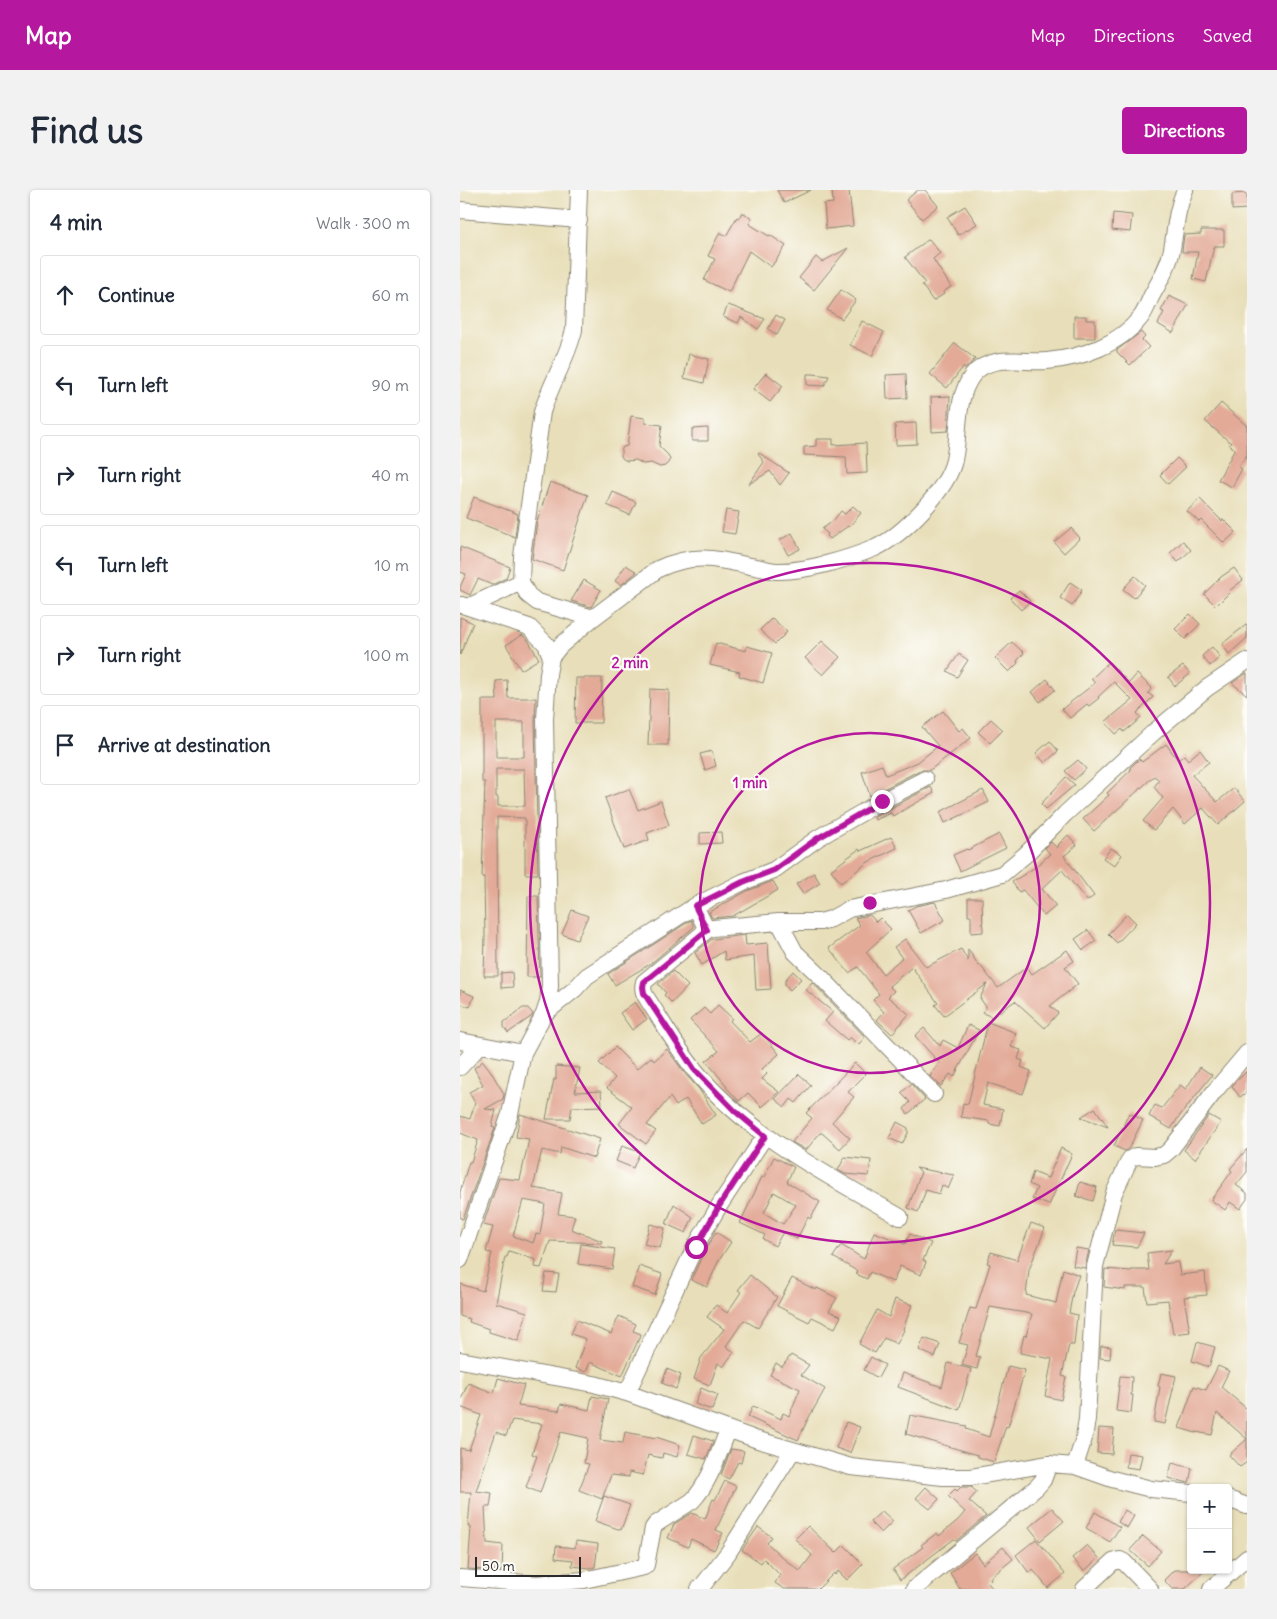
<!DOCTYPE html>
<html lang="en">
<head>
<meta charset="utf-8">
<style>
  body { margin:0; font-family:Delius,sans-serif; background:#f2f2f3; color:#1f2937 }
  .controls { position:absolute; right:15px; bottom:15px; display:grid; overflow:hidden; border-radius:5px; box-shadow:0 1px 4px #0004 }
  .controls button { width:45px; height:45px; display:grid; place-items:center; padding:0; border:0; border-bottom:1px solid #e0e1e3; background:#fff; color:#1f2937; font:25px sans-serif }
  .scale { position:absolute; left:15px; bottom:12px; width:106px; box-sizing:border-box; padding-left:5px; border:2px solid #2b2b2b; border-top:0; font-size:14px; line-height:18px; white-space:nowrap; color:#2b2b2b; -webkit-text-stroke:4px #fdfcf7; paint-order:stroke }
  .stop { position:absolute; width:15px; height:15px; margin:-11px; border:4px solid #b5179e; border-radius:50%; background:#fff }
  .stop.end { background:#b5179e; border-color:#fff; box-shadow:0 1px 5px #0008 }
  .list { margin:0; padding:0; list-style:none }
  h2 { display:flex; justify-content:space-between; align-items:center; height:65px; margin:0; padding:0 20px; font-size:21px }
  h2 small { font-size:16px; font-weight:400; color:#747a83 }
  .list li { display:grid; grid-template-columns:32px 1fr auto; gap:15px; align-items:center; box-sizing:border-box; height:80px; margin:0 10px 10px; padding:0 10px; border:1px solid #e0e1e3; border-radius:5px }
  .list b { display:block; font-size:19px; white-space:nowrap }
  .list em { font-size:16px; font-style:normal; color:#747a83 }
  .icon { flex:none; width:28px; height:28px; fill:none; stroke:currentColor; stroke-width:2; stroke-linecap:round; stroke-linejoin:round }
  .map { position:relative; flex:none; width:787px; height:1399px; overflow:hidden; border-radius:5px }
  header { display:flex; align-items:center; gap:30px; box-sizing:border-box; height:70px; padding:0 25px; background:#b5179e; color:#fff }
  header strong { font-size:24px }
  nav { display:flex; gap:28px; margin-inline-start:auto; font-size:18px }
  .intro { display:flex; align-items:center; justify-content:space-between; box-sizing:border-box; height:120px; padding:0 30px }
  h1 { margin:0; font-size:35px }
  .button { padding:12px 22px; border-radius:5px; background:#b5179e; color:#fff; font-size:18px; font-weight:700 }
  main { display:flex; gap:30px; padding:0 30px }
  aside { flex:1; background:#fff; border-radius:5px; box-shadow:0 1px 4px #0004 }
  .map>svg:first-child { display:block }
  .building { fill:#e3aa98; fill-rule:evenodd }
  .lines { fill:none; stroke-linecap:round; stroke-linejoin:round }
  .street-casing { stroke:#8a8572; stroke-width:18 }
  .street { stroke:#fff; stroke-width:16 }
  .route { stroke:#b5179e; stroke-width:6 }
  .ring { fill:none; stroke:#b5179e; stroke-width:2.5 }
  .centre { fill:#b5179e; stroke:#fdfcf7; stroke-width:2.5 }
  .ring-label { font-size:15px; text-anchor:middle; font-weight:bold; fill:#b5179e; stroke:#fdfcf7; stroke-width:4.5; stroke-linejoin:round; paint-order:stroke }
</style>
</head>
<body>
<header>
<strong>Map</strong>
<nav><a>Map</a><a>Directions</a><a>Saved</a></nav>
</header>
<div class="intro"><h1>Find us</h1><a class="button">Directions</a></div>
<main>
<aside>
<h2>4 min<small>Walk · 300 m</small></h2>
<ul class="list">
<li><svg class="icon" aria-label="ahead" viewBox="0 0 24 24"><path d="M12 20V5M6 11l6-6 6 6"/></svg><div><b>Continue</b></div><em>60 m</em></li>
<li><svg class="icon" aria-label="left" viewBox="0 0 24 24"><path d="M17 20v-9H6M10 6l-5 5 5 5"/></svg><div><b>Turn left</b></div><em>90 m</em></li>
<li><svg class="icon" aria-label="right" viewBox="0 0 24 24"><path d="M7 20v-9h11M14 6l5 5-5 5"/></svg><div><b>Turn right</b></div><em>40 m</em></li>
<li><svg class="icon" aria-label="left" viewBox="0 0 24 24"><path d="M17 20v-9H6M10 6l-5 5 5 5"/></svg><div><b>Turn left</b></div><em>10 m</em></li>
<li><svg class="icon" aria-label="right" viewBox="0 0 24 24"><path d="M7 20v-9h11M14 6l5 5-5 5"/></svg><div><b>Turn right</b></div><em>100 m</em></li>
<li><svg class="icon" aria-label="arrive" viewBox="0 0 24 24"><path d="M6 21V4h12l-3 4 3 4H6"/></svg><div><b>Arrive at destination</b></div></li>
</ul>
</aside>
<div class="map">
<svg width="787" height="1399" viewBox="0 0 787 1399">
  <rect width="100%" height="100%" fill="#fdfcf7"/>
  <filter id="ink" filterUnits="userSpaceOnUse"><feTurbulence type="fractalNoise" baseFrequency=".02" numOctaves="2"/><feDisplacementMap in="SourceGraphic" scale="10" xChannelSelector="R" yChannelSelector="G"/><feConvolveMatrix kernelMatrix="1 2 1 2 8 2 1 2 1" color-interpolation-filters="sRGB"/></filter>
  <filter id="wash" filterUnits="userSpaceOnUse"><feTurbulence type="fractalNoise" baseFrequency=".0096" numOctaves="4" result="noise"/><feDisplacementMap in="SourceGraphic" scale="20" xChannelSelector="R" yChannelSelector="G"/><feGaussianBlur stdDeviation="1.12" result="paint"/><feColorMatrix in="noise" values="0 0 0 0 0 0 0 0 0 0 0 0 0 0 0 0 0 1.4 0 .05"/><feComposite in="paint" operator="in"/></filter>
  <g filter="url(#wash)">
    <rect width="100%" height="100%" fill="#e8dfba"/>
    <g id="blocks">
      <!-- building -->
      <path class="building" d="M317,0H351L324,13Z
        M372,0H389L393,36L366,39L364,14L373,13Z
        M458,0H465L478,16L462,29L446,10Z
        M787,3V19L772,20V4Z
        M505,16L517,34L498,45L487,27Z
        M282,22L292,28L289,34L309,46L310,45L326,56L311,77L289,61L269,102L244,90L255,69L248,66L260,42L266,46L277,27L279,28Z
        M653,23L672,25L670,42L652,40Z
        M741,40H764V56H754L746,92L733,89L738,62H722L724,45L741,44Z
        M469,49L480,63L473,69L491,97L483,102L484,104L473,111L462,95L465,93L445,67Z
        M388,58L354,100L339,88L356,67L362,72Z
        M381,100L396,110L382,129L367,120Z
        M709,106L728,115L713,143L698,134L704,122L701,121Z
        M268,115L274,117L305,129L298,139L281,127L278,133L263,127Z
        M316,125L325,130L317,145L308,139Z
        M614,126H626V130H635V148H614Z
        M402,131L424,142L412,166L390,155Z
        M681,142L685,147L682,150L689,157L670,175L657,162V160Z
        M495,153L515,169L505,179L503,177L487,198L470,184Z
        M229,164L249,169L244,193L224,188Z
        M306,183L323,196L310,212L293,199Z
        M347,184H353L369,186L364,196L347,195Z
        M446,184L447,208L427,209L426,185Z
        M490,206L488,241L472,242L471,207Z
        M761,213L787,236V267L786,266L778,277L782,279L772,297L758,290L775,259L769,255L771,253L745,231Z
        M171,226L185,228V233L202,235L199,256L208,265L210,269L208,273L205,276L200,277L191,273L183,274L176,270L167,271L163,269L161,266V261L163,257L167,256Z
        M456,233L457,254L436,255L435,234Z
        M248,238V251H232V239Z
        M356,249H373V255L406,253L407,283L387,284L386,267L344,265V257L356,256Z
        M299,263L329,283L320,295L310,281L289,294L304,272L298,264Z
        M717,268L726,277L708,294L700,285Z
        M90,292L128,305L103,380L72,369L77,331Z
        M153,302L176,312L170,325L147,315Z
        M14,307L58,324L55,347L6,328Z
        M740,309L762,331L763,329L776,342L764,353L741,330L739,332L727,321Z
        M393,316L401,323L389,337L388,336L370,349L367,346L368,344L362,339L373,331L381,321L385,324Z
        M266,320L279,322L275,344L262,342Z
        M611,338L620,348L604,363L594,352Z
        M332,343L340,359L328,365L320,350Z
        M723,351L731,360L718,372L710,363Z
        M0,357L50,377L46,388L32,395L18,389L10,405L0,400V397L6,384L0,382Z
        M166,375L177,382L161,395L155,391Z
        M774,378L783,390L769,401L770,402L756,416L744,404L761,387Z
        M675,386L685,395L674,408L663,399Z
        M124,390L141,400L131,417L111,411Z
        M610,392L622,400L612,416L600,408Z
        M559,400L570,411L561,420L550,408Z
        M730,424L740,434L725,449L715,439Z
        M0,427L13,433L0,465Z
        M312,428L327,442L315,454L300,440Z
        M787,434V448L769,464L762,454Z
        M62,445L68,450L79,469L61,480L46,455Z
        M362,451L380,467L363,485L345,468Z
        M552,452L564,463L557,471L558,473L549,482L535,468Z
        M256,453L286,461L287,456L312,463L303,493L279,486L280,482L250,475Z
        M752,457L760,467L750,476L742,466Z
        M499,464L508,470L497,487L487,481Z
        M649,472L669,493L677,484L692,498L688,503L693,507L677,523L681,528L664,542L662,539L656,544L645,532L672,510L654,492L638,507L639,508L629,516L627,514L610,528L602,519L635,493L631,489Z
        M723,476L730,484L715,496L708,487Z
        M787,483V505L772,493Z
        M116,488H142L141,533H115Z
        M587,489L595,500L580,512L572,502Z
        M47,490L48,508H76L75,529L78,684H65V628L37,627L38,786H24L25,746L24,687H22L25,592H22V510H37L36,491ZM36,532H64V567H36ZM36,579H64L65,616H38V607H36Z
        M190,499L209,500L208,555H188Z
        M483,521L499,541L503,538L511,548L470,580H460L410,606L402,582L422,575L426,585L458,572L478,556L462,537Z
        M531,529L543,540L530,553L518,542Z
        M590,551L598,561L585,573L576,563Z
        M706,554L718,570L724,565L728,570L740,560L749,572L732,585L757,612L774,598L785,611L758,635L743,618L725,634L713,619L694,640L683,631L703,608L694,597L699,590L694,586L634,641L623,629L649,605L647,603L671,580L670,578L679,569L682,572Z
        M252,561L256,576L245,580L240,564Z
        M618,570L626,579L614,590L605,581Z
        M606,587L615,595L586,619L581,614Z
        M471,597L474,603L433,626L431,623L415,630L414,627Z
        M169,599L178,620L201,611L209,635L187,643L189,650L164,659L145,608Z
        M523,600L529,612L485,633L480,622Z
        M261,642L262,653L240,654V643Z
        M539,644L546,658L500,681L493,665L507,659L508,660Z
        M608,645L617,655L604,666L634,706L627,711L602,680L582,699L596,716L584,726L563,700L559,702L552,692L574,678L590,664L585,658L591,652L597,658L599,656L598,655Z
        M431,647L437,658L408,672L381,693L371,680L399,659L400,661Z
        M651,658L662,665L654,676L643,668Z
        M354,683L360,693L343,704L336,694Z
        M313,691L318,700L273,726L252,728L249,722L287,701Z
        M68,706H78L80,787H67Z
        M508,708H522L523,742L511,743V726H508Z
        M475,712L485,730L461,743L448,720L456,716Z
        M112,720L128,726L117,750L102,744Z
        M667,724L676,733L657,753L648,744Z
        M410,725L416,732L420,728L431,739L406,762L423,784L442,768L434,757L445,749L466,777L501,759L508,771V759L519,776L520,775L538,798L567,777L572,784L607,760L614,771L605,777L618,794L590,816L598,823L585,838L555,811L532,827L523,823L526,817L520,808L527,794L484,826L475,815L478,813L452,777L429,796L434,801L428,807L449,824L432,844L417,830L424,822L413,810L419,804L398,777L389,783L369,758L400,735L395,728Z
        M231,730L234,737L190,774L155,795L148,784Z
        M628,740L636,751L623,760L615,749Z
        M285,745L286,755L308,753L311,799L296,800L294,766L265,770L264,761L242,775L235,763L252,749Z
        M213,781L228,796L212,813L204,805L206,803L198,794Z
        M333,781L341,789L330,800L325,794V790Z
        M52,782L53,797L41,798V783Z
        M352,792L405,847L398,855L390,847L387,850L365,831L373,822L346,800Z
        M0,800L14,806L10,817L0,814Z
        M175,812L187,829L172,840L160,823Z
        M258,815L272,828L270,831L290,852L302,843L319,864L302,879L307,884L302,889L319,902L302,917L288,903L279,911L266,897L267,896L246,871L259,861L230,830L244,818L250,824Z
        M63,818H68L73,824L72,826L48,843L44,837V832Z
        M528,832L556,843L551,857L561,860L558,869L563,871L561,877L571,881L563,904L528,893L523,915L543,919L540,936L529,934V931L501,927L503,913L508,914Z
        M508,835L519,840L494,887L490,884L481,896L470,886L480,872L473,868L474,867L455,846L464,838L480,856L483,850L498,858Z
        M155,857L177,879L191,867L194,871L207,859L226,885L239,899L256,925L242,934L226,909L216,916L210,907L187,935L196,941L186,954L159,934L172,917L147,898L155,888L139,873Z
        M23,871L30,880L44,904L43,909L25,919L36,920L32,937L35,938L3,1029L0,1028V1002L9,972H11L18,950L0,943V926L10,929L15,913L9,902L23,895L14,878Z
        M395,873L406,884L388,902L394,907L372,932L390,948L380,959L362,943H360L346,960L332,952L352,928L346,923Z
        M96,876L120,878L115,902L141,901L142,916L112,917L110,929H86L94,889L96,890Z
        M740,877L752,885L718,928L711,939L689,926L695,915L702,918L720,895L726,899Z
        M787,881V902L780,907L772,896Z
        M339,884L351,895L336,913L331,909L325,917L315,909Z
        M451,894L465,909L448,924L444,919L450,912L441,903Z
        M635,918L648,937L621,927Z
        M669,923L683,930L669,958L665,961L654,956Z
        M60,924L140,949L134,968L101,957L100,964L82,960L73,998L102,1003L98,1024L115,1026L111,1039L142,1051L141,1053L90,1051L81,1078L75,1077L76,1070L49,1061L47,1067H45L36,1113L67,1122L58,1151L29,1142V1139L9,1132L10,1129L0,1126V1094L23,1101L32,1063L26,1062L33,1037L23,1035L39,988L60,990L69,949L56,947ZM63,1010L85,1014L80,1045L76,1044L73,1053L53,1046Z
        M749,925L761,932L735,969L724,960Z
        M437,932L448,938V943L442,954L429,948Z
        M162,956L180,962L173,978L156,971Z
        M601,958L612,964L589,1015L572,1009L577,998L569,994L573,982L588,988Z
        M787,959V982L776,995L787,1003V1009L780,1019L770,1012L765,1020L751,1010L772,981L770,979Z
        M314,967L334,977L327,992L360,1012L350,1029L348,1027L337,1049L323,1042L315,1056L303,1049L305,1045L280,1033L302,987H304ZM314,1002L336,1015L323,1034L304,1023Z
        M385,967L411,970L409,986L385,984L378,980Z
        M456,978L494,985L488,999L482,995L479,1004L466,1000L458,1022L448,1018L461,982Z
        M620,992L637,997L633,1011L616,1006Z
        M214,1014L233,1027L226,1043L206,1034Z
        M571,1033L585,1038L569,1080L566,1105L596,1113L603,1079L619,1085L613,1102L609,1123L617,1125L614,1155H609L602,1186L606,1187L601,1210L585,1206L592,1169L560,1163L564,1145L566,1146L572,1124L530,1117L516,1166L520,1167L517,1179L502,1175L508,1155L499,1153L510,1118L516,1119L530,1074L527,1073L531,1062L557,1070Z
        M190,1034L205,1038L200,1058L184,1054Z
        M655,1040L684,1043L677,1057L652,1055Z
        M256,1042L271,1052L258,1072L247,1097L231,1090L244,1062Z
        M414,1042L445,1054L450,1044L471,1053L463,1070L466,1072L461,1085L440,1076L433,1092L410,1082L407,1089L396,1084L397,1081L373,1067L381,1055L404,1069Z
        M121,1054L155,1059L152,1079L118,1074Z
        M616,1058L629,1060L625,1078L613,1076Z
        M712,1060L703,1074L718,1072L720,1085L745,1082L747,1105L724,1107L730,1142L713,1144L708,1110L687,1112L685,1097H665V1100L644,1097L645,1079L671,1081V1080H689L687,1063Z
        M179,1076L202,1084L195,1105L172,1097Z
        M86,1083L99,1084L96,1102L83,1101Z
        M290,1085L317,1107L298,1138L284,1130L266,1156L274,1162L263,1177L258,1173L250,1195L234,1189L241,1168L264,1139L247,1127L256,1115L267,1123L281,1102L278,1100Z
        M332,1088L356,1100L357,1098L377,1108L369,1121L381,1126L375,1138L352,1127L349,1132L317,1116Z
        M435,1109L452,1115L443,1139L444,1140L437,1154L424,1148L415,1163L399,1154L417,1120L429,1127Z
        M159,1126L176,1134L173,1141L181,1144L162,1186L130,1172L126,1182L115,1178L126,1149L111,1144L117,1130L151,1144Z
        M464,1148L480,1154L475,1167L459,1160Z
        M737,1152L755,1157L749,1177L732,1171Z
        M641,1156L651,1157L650,1169L640,1168Z
        M331,1165L349,1175L341,1185L365,1199L347,1231L338,1250L288,1227L293,1216L321,1229L323,1223L329,1226L340,1199L310,1185L316,1173L322,1177Z
        M411,1167L425,1175L418,1188L404,1180Z
        M488,1173L511,1179L499,1220L438,1197L443,1183L482,1197Z
        M548,1176L565,1180L548,1237L546,1236L534,1272L518,1267V1265L446,1244L450,1225L507,1236L506,1239L529,1247Z
        M758,1176L769,1181L761,1197L787,1219V1272L780,1277L769,1265L787,1249L757,1223L752,1245L736,1242V1243L719,1238L734,1196L746,1200Z
        M207,1179L221,1185L216,1199L202,1193Z
        M701,1183L716,1186L705,1234L694,1232L700,1197L698,1196Z
        M660,1186L672,1187L671,1205H673L671,1223L656,1221Z
        M38,1188L64,1195L58,1216L99,1221L101,1214L129,1220L132,1206L148,1209L140,1250L163,1253L165,1242L196,1248V1247L220,1255L217,1267L203,1263L202,1268L188,1265L183,1285L169,1282V1287L151,1285L142,1309L119,1300L129,1274L124,1273L128,1248L101,1242L80,1303L66,1297L77,1266L72,1264L82,1234L52,1230L46,1246L36,1242L16,1301L32,1303L30,1317H25L27,1353L43,1355L42,1381L8,1379L11,1337H8L11,1302H0V1258L9,1260L21,1225L0,1217V1212L8,1193L34,1203Z
        M241,1198L258,1205L252,1220L235,1214Z
        M386,1232L400,1237L390,1263L376,1258Z
        M639,1238L654,1239L652,1264L637,1263Z
        M234,1245L253,1251L246,1269L228,1264Z
        M271,1259L284,1261L281,1273L278,1272L269,1289L261,1285Z
        M668,1263L682,1265L679,1279L666,1277Z
        M712,1273L732,1278L729,1293L708,1288Z
        M265,1291L276,1296L256,1340L263,1343L254,1360L231,1349L228,1357L208,1348L214,1334L232,1323L245,1329L253,1309L255,1310Z
        M466,1297L479,1309L470,1319L456,1308Z
        M501,1297H511L517,1302L509,1311L526,1326L496,1351L494,1349L440,1390L433,1379L463,1357L461,1355L477,1343L479,1346L498,1330L505,1322L488,1306L495,1299L497,1301Z
        M144,1306L170,1315L161,1340L135,1331Z
        M592,1318L604,1331L580,1351L569,1337Z
        M665,1320L674,1326L667,1338L658,1332Z
        M422,1321L433,1331L421,1343L410,1332Z
        M635,1322L660,1337L650,1352L626,1338Z
        M348,1336L376,1363L384,1355L403,1374L387,1390L378,1381L375,1385L374,1383L358,1399H324L315,1393L320,1385L304,1369L301,1373L282,1360L298,1337L312,1347L307,1353L324,1369L340,1381L352,1365L335,1349Z
        M683,1346L701,1361L688,1376L670,1360Z
        M576,1349L605,1384L588,1398L573,1380L569,1383L556,1365Z
        M116,1351L138,1354L135,1377L130,1378L112,1376L113,1370L95,1368L96,1356L115,1358Z
        M627,1355L639,1368L624,1381L612,1368Z
        M543,1357L553,1369L530,1388L531,1390L528,1393L533,1399H500L490,1383L515,1363L523,1374Z
        M714,1380H745L725,1399H712L704,1390Z"/>
    </g>
  </g>
  <g filter="url(#ink)">
    <use href="#blocks" fill-opacity="0" stroke="#8a8572" stroke-width="1"/>
    <g class="lines">
      <!-- street casing -->
      <g class="street-casing">
        <path id="street" d="M0,20L119,30
          M61,392L62,366L82,222C91,193 107,169 114,140L119,0
          M8,417L61,392L68,405L77,412L133,428L198,379C232,363 255,368 290,376C298,377 307,380 316,381C345,382 388,369 415,358C442,346 488,299 494,270C500,243 495,209 512,186C528,163 564,173 587,171C621,168 659,155 681,127C685,122 688,114 691,107C699,92 709,76 712,59C716,37 716,21 725,0
          M91,467L100,456L133,428
          M235,716L247,740L253,738L319,732L335,762L360,786L474,904
          M319,732H360L371,729L389,719L486,700L542,684L565,665L605,624L694,542L747,498L787,471
          M247,740L184,792C182,800 184,804 188,810C203,833 217,858 234,879C286,944 369,986 440,1027
          M84,824L115,799L127,786L235,716L283,692L314,680L358,648L422,611L465,589
          M0,851L63,863
          M0,877L20,855
          M0,1070L50,924L63,863L84,824L88,812L90,796L85,529L88,484L91,467L86,454L69,437L2,415
          M0,1170L134,1194L167,1203L298,1250L391,1277L483,1287H511L589,1274L615,1276L652,1289L691,1299L731,1303
          M167,1203L235,1057L259,1016L305,946
          M615,1276L624,1248L627,1229L635,1076L654,1003L670,969L676,966L695,967L704,965L711,959L754,902L787,863
          M768,1309L787,1316
          M0,1388L77,1394L124,1390L184,1377L186,1375L193,1338L196,1334L232,1311C249,1294 259,1263 268,1240
          M239,1399L243,1395L268,1363L333,1260
          M454,1399L577,1297L583,1290L589,1274
          M624,1399L653,1372L660,1370L664,1372L690,1399
          M751,1399L787,1368"/>
      </g>
      <!-- street -->
      <use href="#street" class="street"/>
    </g>
  </g>
  <g class="lines" filter="url(#ink)">
    <!-- route -->
    <path class="route" d="M236,1057L259,1016L305,946L275,921L234,879L184,803L183,797L184,792L247,740L235,716L283,692L314,680L358,648L422,611"/>
  </g>
  <!-- distance rings -->
  <g class="ring">
    <circle cx="410" cy="713" r="170"/>
    <circle cx="410" cy="713" r="340"/>
  </g>
  <circle cx="410" cy="713" r="8" class="centre"/>
  <g class="ring-label">
    <text x="170" y="478">2 min</text>
    <text x="290" y="598">1 min</text>
  </g>
</svg>
<div class="controls">
<button>+</button>
<button>−</button>
</div>
<div class="scale">50 m</div>
<div class="stop" style="left:236px;top:1057px"></div>
<div class="stop end" style="left:422px;top:611px"></div>
</div>
</main>
</body>
</html>
